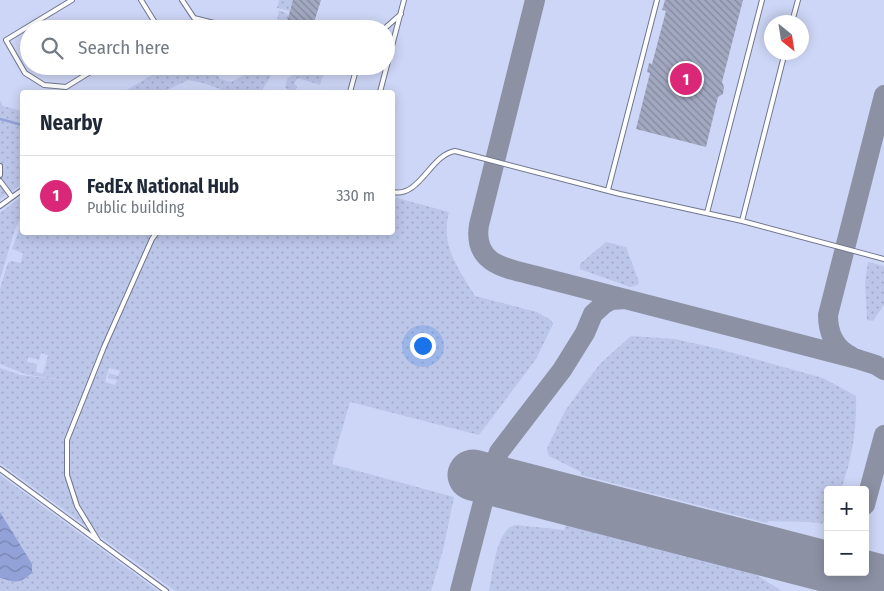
<!DOCTYPE html>
<html lang="en">
<head>
<meta charset="utf-8">
<style>
  body { margin:0; font-family:"Fira Sans Condensed",sans-serif; background:#f2f2f3; color:#1f2937 }
  .controls { position:absolute; right:15px; bottom:15px; display:grid; overflow:hidden; border-radius:5px; box-shadow:0 2px 12px #0003 }
  .controls button { width:45px; height:45px; display:grid; place-items:center; padding:0; border:0; border-bottom:1px solid #e0e1e3; background:#fff; color:#1f2937; font:25px sans-serif }
  .compass { position:absolute; left:764px; top:15px; width:45px; height:45px; border-radius:50%; background:#fff; box-shadow:0 2px 12px #0003; rotate:150deg }
  .you { position:absolute; left:422px; top:345px; width:18px; height:18px; margin:-12px; border:4px solid #fff; border-radius:50%; background:#1a73e8; box-shadow:0 0 0 8px #1a73e833 }
  .badge { display:grid; place-items:center; width:32px; height:32px; border-radius:50%; background:#db2777; color:#fff; font-size:16px; font-weight:700 }
  .pin { position:absolute; translate:-50% -50%; border:2px solid #fff; box-shadow:0 1px 5px #0006 }
  .list { margin:0; padding:0; list-style:none }
  h2 { display:flex; justify-content:space-between; align-items:center; height:65px; margin:0; padding:0 20px; font-size:21px }
  h2 small { font-size:16px; font-weight:400; color:#747a83 }
  .list li { display:grid; grid-template-columns:32px 1fr auto; gap:15px; align-items:center; box-sizing:border-box; height:80px; padding:0 20px; border-top:1px solid #e0e1e3 }
  .list b { display:block; font-size:19px; white-space:nowrap }
  .list p { margin:0; font-size:16px; white-space:nowrap; color:#747a83 }
  .list em { font-size:16px; font-style:normal; color:#747a83 }
  .icon { flex:none; width:28px; height:28px; fill:none; stroke:currentColor; stroke-width:2; stroke-linecap:round; stroke-linejoin:round }
  .map { position:relative; flex:none; width:884px; height:591px; overflow:hidden }
  .search { position:absolute; background:#fff; box-shadow:0 2px 12px #0003; left:20px; top:20px; width:375px; height:55px; display:flex; align-items:center; gap:12px; box-sizing:border-box; padding:0 18px; border-radius:28px; color:#747a83; font-size:19px }
  .panel { position:absolute; background:#fff; box-shadow:0 2px 12px #0003; left:20px; top:90px; width:375px; height:145px; border-radius:5px }
  .map>svg:first-child { display:block }
  .built { fill:#cdd6f6; fill-rule:evenodd }
  .grass { fill:url(#grass-dots); fill-rule:evenodd }
  .water { fill:url(#water-waves) }
  .lines { fill:none; stroke-linecap:round; stroke-linejoin:round }
  .stream { stroke:#92a1d8; stroke-width:2.5 }
  .taxiway { stroke:#8c92a4; stroke-width:20 }
  .runway { stroke:#8c92a4; stroke-width:51 }
  .building { fill:url(#building-back-hatch) }
  .service-casing { stroke:#70778d; stroke-width:6 }
  .service { stroke:#fff; stroke-width:4 }
</style>
</head>
<body>
<div class="map">
<svg width="884" height="591" viewBox="0 0 884 591">
  <defs>
    <pattern id="grass-dots" width="8" height="8" patternUnits="userSpaceOnUse" patternTransform="scale(1.25)"><rect width="8" height="8" fill="#bcc6e9"/><path d="M2 2h.1M6 6h.1" fill="none" stroke="#a1aac8" stroke-width="1.8" stroke-linecap="round"/></pattern>
    <pattern id="water-waves" width="16" height="10" patternUnits="userSpaceOnUse" patternTransform="scale(1.25)"><rect width="16" height="10" fill="#92a1d8"/><path d="M0 5q4-4 8 0t8 0" fill="none" stroke="#7783b0"/></pattern>
    <pattern id="building-back-hatch" width="6" height="6" patternUnits="userSpaceOnUse" patternTransform="scale(1.25)"><rect width="6" height="6" fill="#a1a8c0"/><path d="M-1 5l2 2M0 0l6 6M5-1l2 2" fill="none" stroke="#83899d"/></pattern>
  </defs>
  <rect width="100%" height="100%" fill="#dae1fa"/>
  <!-- built -->
  <path class="built" d="M0,0H884V591H0ZM772,22H802V52H772ZM29,29H386V66H29ZM22,92H392V232H22ZM828,490H865V572H828Z"/>
  <!-- grass -->
  <path class="grass" d="M279,0H293L290,11L277,8Z
    M279,10L289,15L285,29H277L276,27Z
    M168,66H210L220,79L231,82L261,66L271,76L261,92H224L220,89L203,83L188,80L163,92H123Z
    M305,66L326,67L320,85L298,78L294,83L297,87L295,92L285,88L287,79Z
    M0,100L3,106L22,111V184L0,199Z
    M22,196V216L15,229L0,279V213Z
    M393,197L449,212C440,245 458,268 475,296L537,312L551,320L553,324L536,359L479,435L350,402L332,464L454,497L443,550L431,591H175L0,463V368L20,375L74,381L28,375L0,364V289L8,263L11,261L21,263L23,253L12,249L22,222V232H392ZM41,353L48,355L43,374L36,372L37,364L27,362L28,357L39,360ZM109,368L120,371L118,376L109,373L108,378L117,380L115,385L105,382Z
    M606,242L626,247L639,282L638,285L630,287L580,269V264Z
    M868,262L884,266V305L873,321L867,320L865,283Z
    M631,336L675,339L719,349L823,378L856,396C857,430 852,458 841,490H828V514L822,524L811,522L768,521L767,523L581,475V472L549,456L547,450L548,446L565,411L583,386L600,364Z
    M0,475L158,591H0Z
    M517,525L564,530L566,525L753,573L782,591H489C493,573 496,526 517,525Z"/>
  <!-- water -->
  <path class="water" d="M0,512L32,564V573C17,585 17,582 0,578Z"/>
  <g class="lines">
    <!-- stream -->
    <path class="stream" d="M0,119L22,125"/>
    <!-- taxiway -->
    <path class="taxiway" d="M535,0L479,225C472,268 513,269 544,278L857,359L876,365L884,370
      M851,356C834,348 828,332 828,315L884,95
      M865,505L884,435
      M733,544C766,553 818,557 833,591
      M865,569L884,578
      M460,591L489,479L499,452L562,370L585,333L593,314L604,304L611,300L626,299
      M843,591L848,572
      M863,591L884,586"/>
    <!-- runway -->
    <path class="runway" d="M473,475L828,567
      M850,572L884,581"/>
  </g>
  <!-- building -->
  <path class="building" d="M293,0H321L312,29H285Z
    M665,0H743L722,82L724,87L723,94L718,97L706,147L636,129L650,73L647,72L649,63L652,64L666,11L662,10Z"/>
  <g class="lines">
    <!-- service casing -->
    <g class="service-casing">
      <path id="service" d="M72,0L6,40L25,73L44,85L66,87L100,66
        M141,0L159,29
        M182,0L194,18L238,29
        M792,22L798,0
        M384,29L401,14
        M350,92L357,66
        M380,92L404,0
        M0,166V175
        M0,181L12,197
        M608,190L657,0
        M392,192C420,198 430,155 455,151L620,194L742,221L884,259
        M0,206L22,190
        M707,213L762,0
        M742,221L785,52
        M0,469L166,591
        M99,542L77,506L67,475V440L104,347L152,239L157,232"/>
    </g>
    <!-- service -->
    <use href="#service" class="service"/>
  </g>
</svg>
<div class="controls">
<button>+</button>
<button>−</button>
</div>
<svg class="compass" viewBox="-18 -18 36 36"><path d="M0-13l5 13h-10z" fill="#e53935"/><path d="M0 13l5-13h-10z" fill="#747a83"/></svg>
<div class="you"></div>
<div class="pin badge" style="left:686px;top:79px">1</div>
<div class="search"><svg class="icon" aria-label="search" viewBox="0 0 24 24"><circle cx="10" cy="10" r="6"/><path d="M15 15l6 6"/></svg>Search here</div>
<section class="panel">
<h2>Nearby<small></small></h2>
<ul class="list">
<li><span class="badge">1</span><div><b>FedEx National Hub</b><p>Public building</p></div><em>330 m</em></li>
</ul>
</section>
</div>
</body>
</html>
